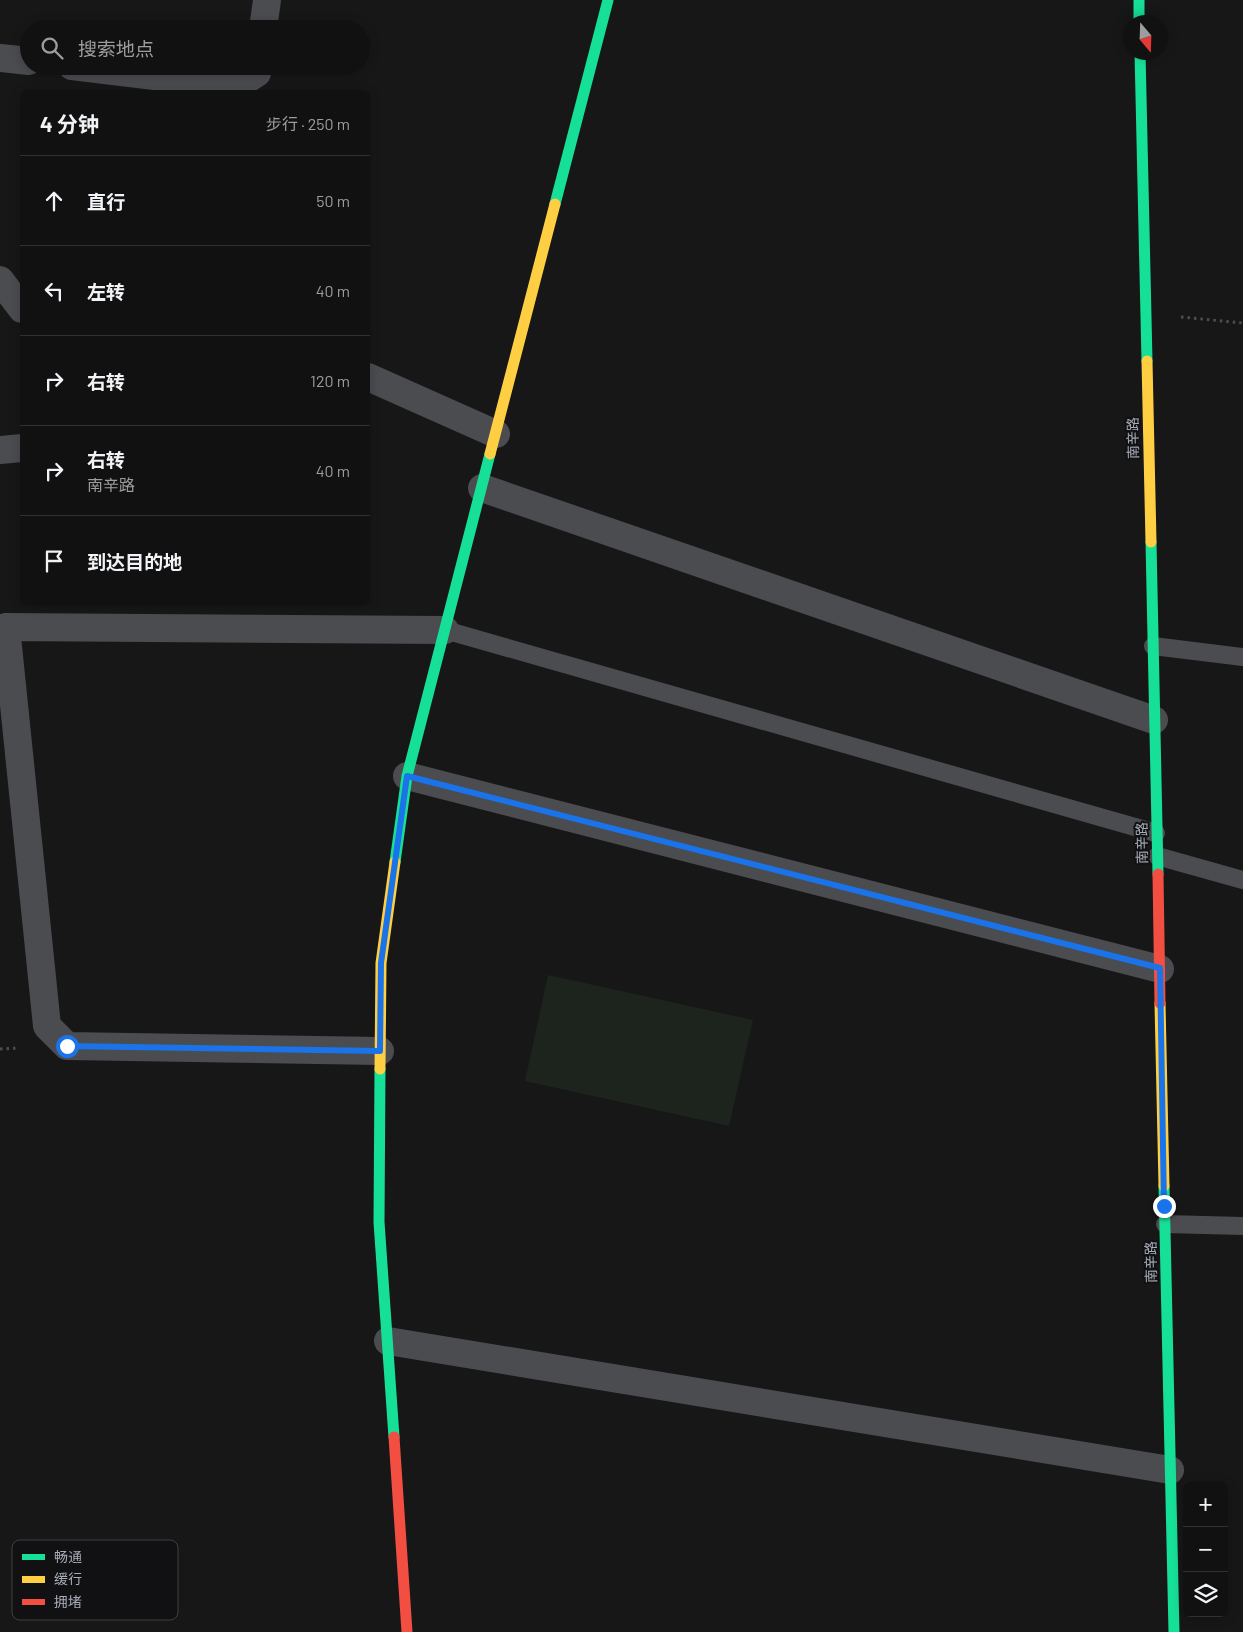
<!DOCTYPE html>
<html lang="zh">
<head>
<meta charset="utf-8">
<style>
  body { margin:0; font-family:Barlow,"Noto Sans SC",sans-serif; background:#1a1a1a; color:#f1f3f6 }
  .controls { position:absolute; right:15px; bottom:15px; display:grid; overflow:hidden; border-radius:8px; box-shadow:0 2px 12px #0003 }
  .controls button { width:45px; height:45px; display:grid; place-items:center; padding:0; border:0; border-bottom:1px solid #303131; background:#111; color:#f1f3f6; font:25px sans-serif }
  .compass { position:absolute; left:1123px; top:15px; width:45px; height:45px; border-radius:50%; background:#111; box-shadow:0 2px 12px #0003; rotate:161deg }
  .stop { position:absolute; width:15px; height:15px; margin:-11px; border:4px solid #1a73e8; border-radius:50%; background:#fff }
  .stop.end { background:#1a73e8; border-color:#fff; box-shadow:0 1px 5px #0008 }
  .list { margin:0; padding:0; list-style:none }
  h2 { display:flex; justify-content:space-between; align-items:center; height:65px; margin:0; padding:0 20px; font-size:21px }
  h2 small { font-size:16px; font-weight:400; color:#9c9d9f }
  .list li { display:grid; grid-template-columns:32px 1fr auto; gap:15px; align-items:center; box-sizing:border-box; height:90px; padding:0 20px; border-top:1px solid #303131 }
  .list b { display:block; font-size:19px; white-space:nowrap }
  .list p { margin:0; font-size:16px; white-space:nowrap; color:#9c9d9f }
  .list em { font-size:16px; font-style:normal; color:#9c9d9f }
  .icon { flex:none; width:28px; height:28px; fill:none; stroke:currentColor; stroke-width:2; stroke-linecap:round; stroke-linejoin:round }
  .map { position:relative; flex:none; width:1243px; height:1632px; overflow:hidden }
  .search { position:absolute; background:#111; box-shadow:0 2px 12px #0003; left:20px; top:20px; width:350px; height:55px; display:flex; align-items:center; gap:12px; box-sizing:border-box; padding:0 18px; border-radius:28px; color:#9c9d9f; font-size:19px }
  .panel { position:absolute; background:#111; box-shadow:0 2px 12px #0003; left:20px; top:90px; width:350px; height:515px; border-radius:8px }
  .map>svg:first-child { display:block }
  .green { fill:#1d241e }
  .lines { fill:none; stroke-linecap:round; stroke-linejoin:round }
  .path { stroke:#4d4e52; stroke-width:3; stroke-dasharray:2.5 4; stroke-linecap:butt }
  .lane { stroke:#4b4c50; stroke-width:18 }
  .street { stroke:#4b4c50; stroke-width:28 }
  .fast { stroke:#16e098; stroke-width:11 }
  .slow { stroke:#ffcf43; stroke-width:11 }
  .jam { stroke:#f24e42; stroke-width:11 }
  .route { stroke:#1a73e8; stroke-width:6 }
  .labels { text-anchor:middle; stroke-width:4; stroke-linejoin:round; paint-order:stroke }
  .street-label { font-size:14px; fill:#a8adb8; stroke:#111113 }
  .key { fill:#111113; stroke:#3e4045; stroke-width:1 }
  .key-label { font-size:14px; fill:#a8adb8 }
</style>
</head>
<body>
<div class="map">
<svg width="1243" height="1632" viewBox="0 0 1243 1632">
  <rect width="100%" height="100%" fill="#171717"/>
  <!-- green -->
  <path class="green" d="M548,975L753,1020L729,1126L525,1081Z"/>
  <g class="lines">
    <!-- path -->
    <path class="path" d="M1181,317L1243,323
      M0,1049L19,1048"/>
    <!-- lane -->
    <path class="lane" d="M445,630L1156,833
      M1153,646L1243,657
      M1157,856L1243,880
      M1165,1224L1243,1226"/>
    <!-- street -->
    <path class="street" d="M263,29L267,0
      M0,58L29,61
      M72,66L237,86L236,92
      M237,86L257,73L258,66
      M0,280L22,309
      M368,377L496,434
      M0,450L22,448
      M482,488L1154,720
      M407,776L1160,969
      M380,1051L67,1046L47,1026L6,627L445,630
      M388,1341L1170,1470"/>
    <!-- fast -->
    <path class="fast" d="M1139,0V22
      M1140,52L1147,361
      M555,204L608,0
      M1151,542L1158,874
      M395,862L407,776L490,454
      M380,1069L379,1222L394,1437
      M1164,1186L1174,1632"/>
    <!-- slow -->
    <path class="slow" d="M1147,361L1151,542
      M490,454L555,204
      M1160,1003L1164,1186
      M380,1069L381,963L395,862"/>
    <!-- jam -->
    <path class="jam" d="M1158,874L1160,1003
      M394,1437L407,1632"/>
  </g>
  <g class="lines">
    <!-- route -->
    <path class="route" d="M67,1046L380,1051L381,963L407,776L1160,968L1164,1206"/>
  </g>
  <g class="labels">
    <!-- street labels -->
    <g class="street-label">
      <text transform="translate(1133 438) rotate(-91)" y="5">南辛路</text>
      <text transform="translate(1142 843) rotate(-91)" y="5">南辛路</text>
      <text transform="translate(1151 1262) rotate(-91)" y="5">南辛路</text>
    </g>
  </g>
  <!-- legend -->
  <rect x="12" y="1540" width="166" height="80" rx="8" class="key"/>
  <rect x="22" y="1554" width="23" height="6" fill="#16e098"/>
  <rect x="22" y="1576" width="23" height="7" fill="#ffcf43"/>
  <rect x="22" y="1599" width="23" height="6" fill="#f24e42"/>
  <g class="key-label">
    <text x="54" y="1562">畅通</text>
    <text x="54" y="1584">缓行</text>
    <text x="54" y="1607">拥堵</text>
  </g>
</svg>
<div class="controls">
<button>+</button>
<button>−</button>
<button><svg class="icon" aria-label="layers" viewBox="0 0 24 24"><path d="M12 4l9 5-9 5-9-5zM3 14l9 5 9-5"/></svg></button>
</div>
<svg class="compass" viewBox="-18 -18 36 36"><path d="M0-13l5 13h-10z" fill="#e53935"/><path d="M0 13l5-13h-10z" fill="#9c9d9f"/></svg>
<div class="stop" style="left:67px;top:1046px"></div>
<div class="stop end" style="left:1164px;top:1206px"></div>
<div class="search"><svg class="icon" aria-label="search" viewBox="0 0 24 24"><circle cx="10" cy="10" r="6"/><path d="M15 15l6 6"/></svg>搜索地点</div>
<section class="panel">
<h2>4 分钟<small>步行 · 250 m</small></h2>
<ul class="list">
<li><svg class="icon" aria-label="ahead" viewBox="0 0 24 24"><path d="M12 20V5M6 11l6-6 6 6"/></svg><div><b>直行</b></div><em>50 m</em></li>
<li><svg class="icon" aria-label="left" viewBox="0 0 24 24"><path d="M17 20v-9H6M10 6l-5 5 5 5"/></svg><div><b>左转</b></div><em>40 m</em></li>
<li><svg class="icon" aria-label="right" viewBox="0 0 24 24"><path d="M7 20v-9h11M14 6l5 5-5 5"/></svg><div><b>右转</b></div><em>120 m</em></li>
<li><svg class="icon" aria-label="right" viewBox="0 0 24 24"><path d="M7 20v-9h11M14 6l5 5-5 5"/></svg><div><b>右转</b><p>南辛路</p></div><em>40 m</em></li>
<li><svg class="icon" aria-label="arrive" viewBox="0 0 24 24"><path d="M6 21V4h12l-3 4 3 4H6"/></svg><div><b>到达目的地</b></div></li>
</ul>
</section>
</div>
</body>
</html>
